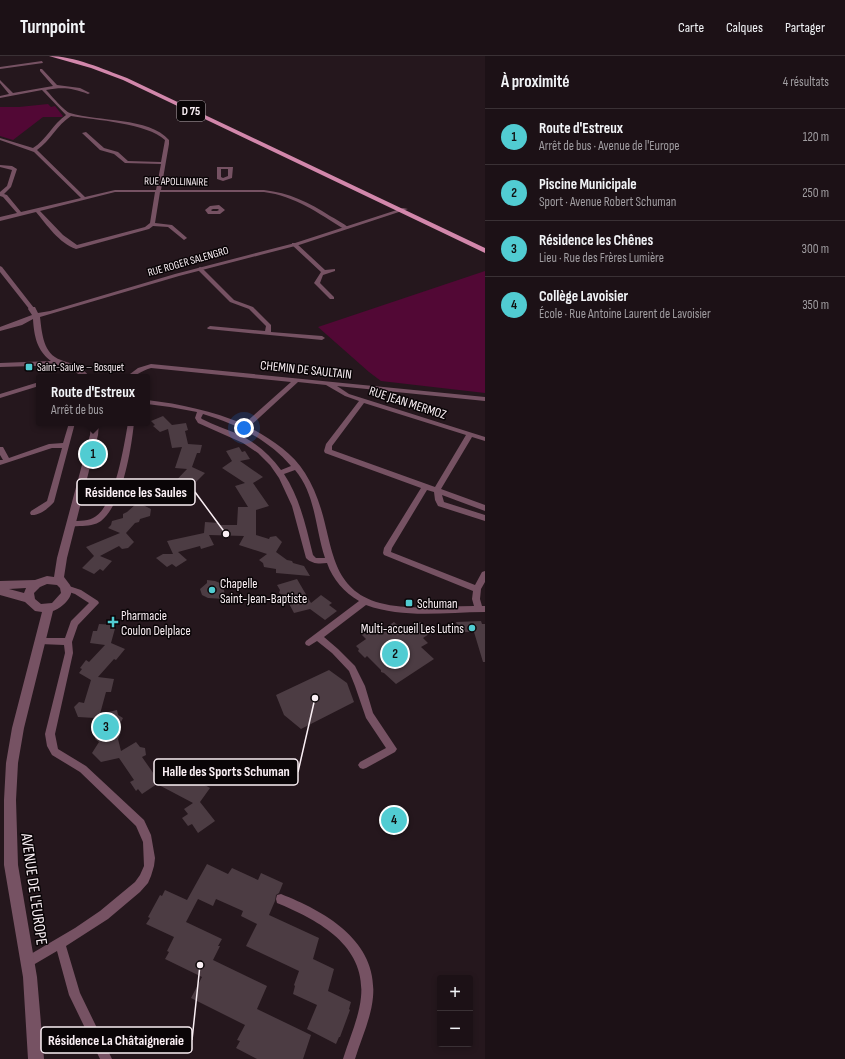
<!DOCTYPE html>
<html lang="fr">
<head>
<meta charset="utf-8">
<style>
  body { margin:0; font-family:"Sofia Sans Condensed",sans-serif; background:#251a1f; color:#f1f3f6 }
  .controls { position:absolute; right:12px; bottom:12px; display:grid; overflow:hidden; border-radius:4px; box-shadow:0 2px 6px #0003 }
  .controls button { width:36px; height:36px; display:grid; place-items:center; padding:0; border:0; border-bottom:1px solid #3a3135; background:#1c1116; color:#f1f3f6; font:20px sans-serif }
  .you { position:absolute; left:244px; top:372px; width:14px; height:14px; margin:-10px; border:3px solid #fff; border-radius:50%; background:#1a73e8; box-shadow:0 0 0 6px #1a73e833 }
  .badge { display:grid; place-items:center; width:26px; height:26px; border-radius:50%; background:#51ccd2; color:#111; font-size:13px; font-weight:700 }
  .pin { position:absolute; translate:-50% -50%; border:2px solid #fff; box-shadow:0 1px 4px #0006 }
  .popup { position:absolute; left:36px; top:318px; width:114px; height:52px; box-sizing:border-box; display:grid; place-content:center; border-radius:4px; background:#1c1116; filter:drop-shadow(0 1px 3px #0005); font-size:13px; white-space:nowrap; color:#a09da1 }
  .popup b { font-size:15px; color:#f1f3f6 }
  .popup::after { content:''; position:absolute; left:50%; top:100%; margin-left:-8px; border:8px solid transparent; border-top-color:#1c1116 }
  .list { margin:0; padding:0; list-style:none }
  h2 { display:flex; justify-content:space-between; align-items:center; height:52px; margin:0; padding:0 16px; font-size:17px }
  h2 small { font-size:13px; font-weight:400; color:#a09da1 }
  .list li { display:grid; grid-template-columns:26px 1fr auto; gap:12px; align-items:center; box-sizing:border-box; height:56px; padding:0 16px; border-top:1px solid #3a3135 }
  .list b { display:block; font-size:15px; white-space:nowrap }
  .list p { margin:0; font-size:13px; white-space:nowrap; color:#a09da1 }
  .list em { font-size:13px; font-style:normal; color:#a09da1 }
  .map { position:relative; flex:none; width:485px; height:1003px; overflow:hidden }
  header { display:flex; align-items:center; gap:24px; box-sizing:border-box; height:56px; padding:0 20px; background:#1c1116; border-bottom:1px solid #3a3135 }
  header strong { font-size:19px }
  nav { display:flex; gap:22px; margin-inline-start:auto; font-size:14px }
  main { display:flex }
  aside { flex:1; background:#1c1116 }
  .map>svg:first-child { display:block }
  .green { fill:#520835 }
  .building { fill:#4c3c43 }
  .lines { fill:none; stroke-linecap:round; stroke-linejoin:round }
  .minor { fill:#765263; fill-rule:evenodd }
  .tertiary { fill:#765263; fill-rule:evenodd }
  .primary { fill:#d287ab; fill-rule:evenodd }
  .poi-dot { fill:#51ccd2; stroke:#0a0507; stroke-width:1.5 }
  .labels { text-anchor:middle; stroke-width:3; stroke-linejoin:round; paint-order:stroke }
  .far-street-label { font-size:11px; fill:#faeff4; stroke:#0a0507 }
  .far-poi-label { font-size:11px; fill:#faeff4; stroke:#0a0507; text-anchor:start }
  .shield { fill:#0a0507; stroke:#b2a9ad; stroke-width:1 }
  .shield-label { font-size:12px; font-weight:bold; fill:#faeff4 }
  .street-label { font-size:13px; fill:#faeff4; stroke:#0a0507 }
  .poi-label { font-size:13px; fill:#faeff4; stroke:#0a0507; text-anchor:start }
  .near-street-label { font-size:16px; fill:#faeff4; stroke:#0a0507 }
  .leader { fill:none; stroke:#faeff4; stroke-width:1.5 }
  .callout-dot { fill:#faeff4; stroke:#0a0507; stroke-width:1.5 }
  .callout { fill:#0a0507; stroke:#faeff4; stroke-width:1.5 }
  .callout-label { font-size:14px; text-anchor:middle; font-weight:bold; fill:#faeff4 }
</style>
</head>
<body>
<header>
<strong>Turnpoint</strong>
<nav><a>Carte</a><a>Calques</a><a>Partager</a></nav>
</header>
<main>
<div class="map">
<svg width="485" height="1003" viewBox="0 0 485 1003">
  <rect width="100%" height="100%" fill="#25171d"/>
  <!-- green -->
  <path class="green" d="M48,48L51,51L55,50L63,60L62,61H43L13,84L0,80V51H19Z
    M485,215V337L381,325L369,316L318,271Z"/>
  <!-- building -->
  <path class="building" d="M163,360L172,369L186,367L188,374L185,375L188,388L202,389L200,397H197L192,411L205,417L181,441L168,436L141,448L151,453L150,460L140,463L139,466L135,467L126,477L134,486L128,492L122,493L119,490L100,500L112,505L103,515L100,513L94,518L82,512L94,500L86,491L120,477L108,472L111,469L112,465L123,462V458L127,456L136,448L129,441L133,435H156L151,430L162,424L169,432L187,413L175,412L182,391L172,392L168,373L160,376L153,370L155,369L151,365Z
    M239,391L242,396L245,395L250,403L240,405L263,421L253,427L269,450L256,454V479L269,483L270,481L276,480L282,486L276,496L287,504L292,505L293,507L304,510L310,520L276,517V513L264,511L263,507L259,504L267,498L239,489L244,480L209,479L214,489L201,493L200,490L178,496L187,504L176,511L172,508L167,511L156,502L163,498H173L167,485L204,477L205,466L219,467V469H237L238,451H248L235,430L245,427L222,412L232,405L226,395Z
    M297,523L311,547L321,539L332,547L329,549L337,555L325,564L310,553L294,557L285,540L279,537L280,534L277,529Z
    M207,524L215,525L220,527L224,534L225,543L208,542L202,539L200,533L207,527Z
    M481,565L482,568H485V606H483L474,576H460L456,566Z
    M378,566L385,572L394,566L398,570L400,568L407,574L420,566L432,576L423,582L428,587L421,591L434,603L396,628L384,617L381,616V614L367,600L365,602L358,595L359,593L356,590L366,583L360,577Z
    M99,568L116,569L111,587L125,593L116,604L114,603L98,621L114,623L111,636H106L100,658L117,654L118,659L123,662L117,674L121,676L118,683L121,695L136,686L140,691L145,692L146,699L142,701L156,721L167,708L182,716L179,719L193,727L196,724L210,732L200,746L215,765L198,777L192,768L188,770L182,762L188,758L184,753L193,747L157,728L142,738L138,733L136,735L130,726L134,724L119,702L101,706L92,697L99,686L95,683L98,677L95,662L78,661L74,651L79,646L84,647L91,624L79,617L82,613L80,612L86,604L89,606L105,589L90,587L93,575H97Z
    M329,614L347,627L354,646L301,673L284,659L276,639Z
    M207,808L228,818L232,812L258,824L261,817L283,827L279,837L276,839L275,845L269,859L319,882L313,903L334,913L328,935L351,946L349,953L350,954L340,981H339L336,988L307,973L317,949L293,938L295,930L294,929L299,915L246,890L257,868L241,860L243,855L216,843L213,850L198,843L186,866L222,883L218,890H220L213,904L267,930L257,953L311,979L303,1003H257L236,992L240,985L237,984L245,969L191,942L202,921L165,903L169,896L167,895L174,881L146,868L150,862L148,861L160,839L162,840L165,834L187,844Z"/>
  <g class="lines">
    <!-- minor -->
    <path class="minor" d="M42,5L43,7L0,13V11Z
      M40,13H42L57,29L80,32L90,37L88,38C72,32 63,31 46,34C51,39 64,55 70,57C98,66 149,61 169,84V88L161,134H264C289,137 309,146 330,160C337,164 343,167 349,172L344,173C318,157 295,140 264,136H160L155,167L172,169L186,181L187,182L184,184L168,171L153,170L149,173L76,193C59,187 47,169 36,156L0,165V161L17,157L3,141L0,140V136L7,130L12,114L0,111V109L12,110L17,113L11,131L4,138L7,139L21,156L81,142L34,96L0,84V82L33,92C46,84 53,68 66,59L42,34L0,42V40L9,38L0,27V24L13,37L53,30L40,15ZM71,60C95,64 147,67 165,84L161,106L128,105L118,96L104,92L86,76L82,77L100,94L114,98L125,107L161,108L156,134H115L85,141L37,94C50,85 57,69 71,60ZM115,136H155L150,167L145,171L77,189L63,179L40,155Z
      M217,111H233L232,122L223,125L217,123ZM221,113H228V120L223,122L221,121Z
      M219,149L225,154L220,158H208L205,154L210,150ZM213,153H218L219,154L217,155H212L211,154Z
      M292,187H296L325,214L335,213V215L323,219L320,227L334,241V243H330L314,227L321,216L292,189Z
      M0,210L2,211L34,252V254H30L0,216Z
      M200,211L202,212L234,244L253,251L271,269V276L322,280L325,282L322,284L208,273L207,272L210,270L265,275L266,270L249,253L230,246L197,213Z
      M151,308L485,341V345L337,330L349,338L485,381V385L472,381L441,433L485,449V455L442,439L444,446L485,459V465L438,450L435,444L434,436L427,434L392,492L391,496L475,529L482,516L485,515V526L481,533L480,543L482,550H485V556C445,556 404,563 366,549L324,581L338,593L355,610L365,630L373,657L397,693L395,696L366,712L363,713L360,712L358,709L360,706L386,692L366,662L355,630L349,615L332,597L317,585L309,590L306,589L305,587L306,585L359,545C344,536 333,524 327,507C319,508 312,508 306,502L292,450L279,422L270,409L258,397L243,387L198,367L195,362L197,356L170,351L147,348V344C181,348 212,355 244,368L291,326L151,312C140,315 136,321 126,321L138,312ZM298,326L326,329L345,340L359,345L326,388L324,395L325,397L421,432L384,492L383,497L384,499L473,535L472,543L474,550C443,550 410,555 380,547C332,534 333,492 321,453C317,440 312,428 305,417C292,396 270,383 249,371ZM364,347L466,379L435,431L332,394V390ZM203,358C236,368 268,383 291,410L281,414C270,399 255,386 238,378C226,373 214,369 202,363L201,362ZM295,414C316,439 315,472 325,502H316L313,499C306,471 300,442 284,418Z
      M39,326V330L0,342V338Z
      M69,367H75L54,446C49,452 39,460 31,459L30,457L31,455L47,445L62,392H52L0,409V404H3L0,399V391H3L9,402L49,388L63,387Z
      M128,367H134C131,394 123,447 101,465C96,469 87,470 80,470C76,470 72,471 68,470L67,468L68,466C76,464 86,466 93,462C115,452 124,389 128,367Z
      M66,529L81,534L98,545L99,547L78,569L72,586L73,597L55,678L58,693L86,710L144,764L151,779L155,802L154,810L151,820L148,827L140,836L108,863L66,890L80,937L112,1003H100L69,939L57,895L28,912L24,910L22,906L24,902L75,872L100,855L135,826L140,819L144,810L143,786L136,770L80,716L52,699L47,690L45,678L65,597L64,589L40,588L37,587L36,585L37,583L40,582H65L71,565L89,547L75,538L63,534L62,532L63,530Z
      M281,838C326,856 378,885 373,941C371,963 361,983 355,1003H343C349,983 359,962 361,941C366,889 318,864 277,847L276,843L277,839Z"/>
    <!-- tertiary -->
    <path class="tertiary" d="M403,152L408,153L299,189L179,220L40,261C42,277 43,298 61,304C75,309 80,309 90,321H81L73,313L65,309L0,311V307L51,305C37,295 34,280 33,263L22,269L0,275V271L32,259L28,253L29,251H35L38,257L50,255L175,218L295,187Z
      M91,367H99L98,379L67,502L64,521C66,524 68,526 70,529C76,540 62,552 53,555L24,672L18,707L16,744L18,809L37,921L44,1003H28L23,921L4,809V744L6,707L12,672L42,556L35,555L25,546L0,539V525L35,524L47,520L54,521L57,502L90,379ZM47,528L57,529L60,532L61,537L52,547L41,548L35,543L34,537L40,531ZM26,532L24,537L9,533Z"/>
    <!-- primary -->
    <path class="primary" d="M49,0C74,0 103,13 127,22L485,192V197L123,24L91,12Z"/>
  </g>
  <!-- markers -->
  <g class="poi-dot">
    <rect x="25" y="307" width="8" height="8" rx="2"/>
    <circle cx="212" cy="534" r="4"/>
    <rect x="405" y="543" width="8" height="8" rx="2"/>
    <path d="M111 560h4v4h4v4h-4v4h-4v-4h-4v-4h4z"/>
    <circle cx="472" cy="572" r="4"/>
  </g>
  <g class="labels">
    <!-- far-street labels -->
    <g class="far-street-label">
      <text transform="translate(176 125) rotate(1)" y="4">RUE APOLLINAIRE</text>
      <text transform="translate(188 205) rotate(-16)" y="4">RUE ROGER SALENGRO</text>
    </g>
    <!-- far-poi labels -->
    <g class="far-poi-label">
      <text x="37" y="315">Saint-Saulve – Bosquet</text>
    </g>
    <!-- shield labels -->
    <rect class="shield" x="177" y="45" width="28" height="20" rx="3"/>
    <g class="shield-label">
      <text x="191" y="59">D 75</text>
    </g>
    <!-- street labels -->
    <g class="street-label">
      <text transform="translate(306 313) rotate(6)" y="5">CHEMIN DE SAULTAIN</text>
      <text transform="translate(408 346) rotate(18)" y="5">RUE JEAN MERMOZ</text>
    </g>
    <!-- poi labels -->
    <g class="poi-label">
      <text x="220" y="532">Chapelle<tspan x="220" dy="15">Saint-Jean-Baptiste</tspan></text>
      <text x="417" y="552">Schuman</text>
      <text x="121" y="564">Pharmacie<tspan x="121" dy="15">Coulon Delplace</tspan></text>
      <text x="464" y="577" text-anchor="end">Multi-accueil Les Lutins</text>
    </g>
    <!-- near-street labels -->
    <g class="near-street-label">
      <text transform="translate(35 833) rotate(82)" y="6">AVENUE DE L'EUROPE</text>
    </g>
  </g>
  <!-- callouts -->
  <path class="leader" d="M226 478L195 436M315 642L298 716M200 909L192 984"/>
  <g class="callout-dot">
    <circle cx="226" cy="478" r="4"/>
    <circle cx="315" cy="642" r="4"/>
    <circle cx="200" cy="909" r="4"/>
  </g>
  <g class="callout">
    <rect x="77" y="423" width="118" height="26" rx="4"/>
    <rect x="154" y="703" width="144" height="26" rx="4"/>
    <rect x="41" y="971" width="151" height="26" rx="4"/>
  </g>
  <g class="callout-label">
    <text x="136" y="441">Résidence les Saules</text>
    <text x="226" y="720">Halle des Sports Schuman</text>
    <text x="116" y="989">Résidence La Châtaigneraie</text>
  </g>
</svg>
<div class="controls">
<button>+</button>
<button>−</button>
</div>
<div class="you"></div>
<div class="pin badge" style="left:93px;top:398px">1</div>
<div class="popup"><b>Route d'Estreux</b>Arrêt de bus</div>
<div class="pin badge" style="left:395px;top:598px">2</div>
<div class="pin badge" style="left:106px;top:671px">3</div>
<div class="pin badge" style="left:394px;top:764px">4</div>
</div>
<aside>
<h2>À proximité<small>4 résultats</small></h2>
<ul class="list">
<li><span class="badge">1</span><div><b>Route d'Estreux</b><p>Arrêt de bus · Avenue de l'Europe</p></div><em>120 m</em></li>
<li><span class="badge">2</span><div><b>Piscine Municipale</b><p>Sport · Avenue Robert Schuman</p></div><em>250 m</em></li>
<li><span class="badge">3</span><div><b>Résidence les Chênes</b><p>Lieu · Rue des Frères Lumière</p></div><em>300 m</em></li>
<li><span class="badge">4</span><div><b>Collège Lavoisier</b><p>École · Rue Antoine Laurent de Lavoisier</p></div><em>350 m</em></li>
</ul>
</aside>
</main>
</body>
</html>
